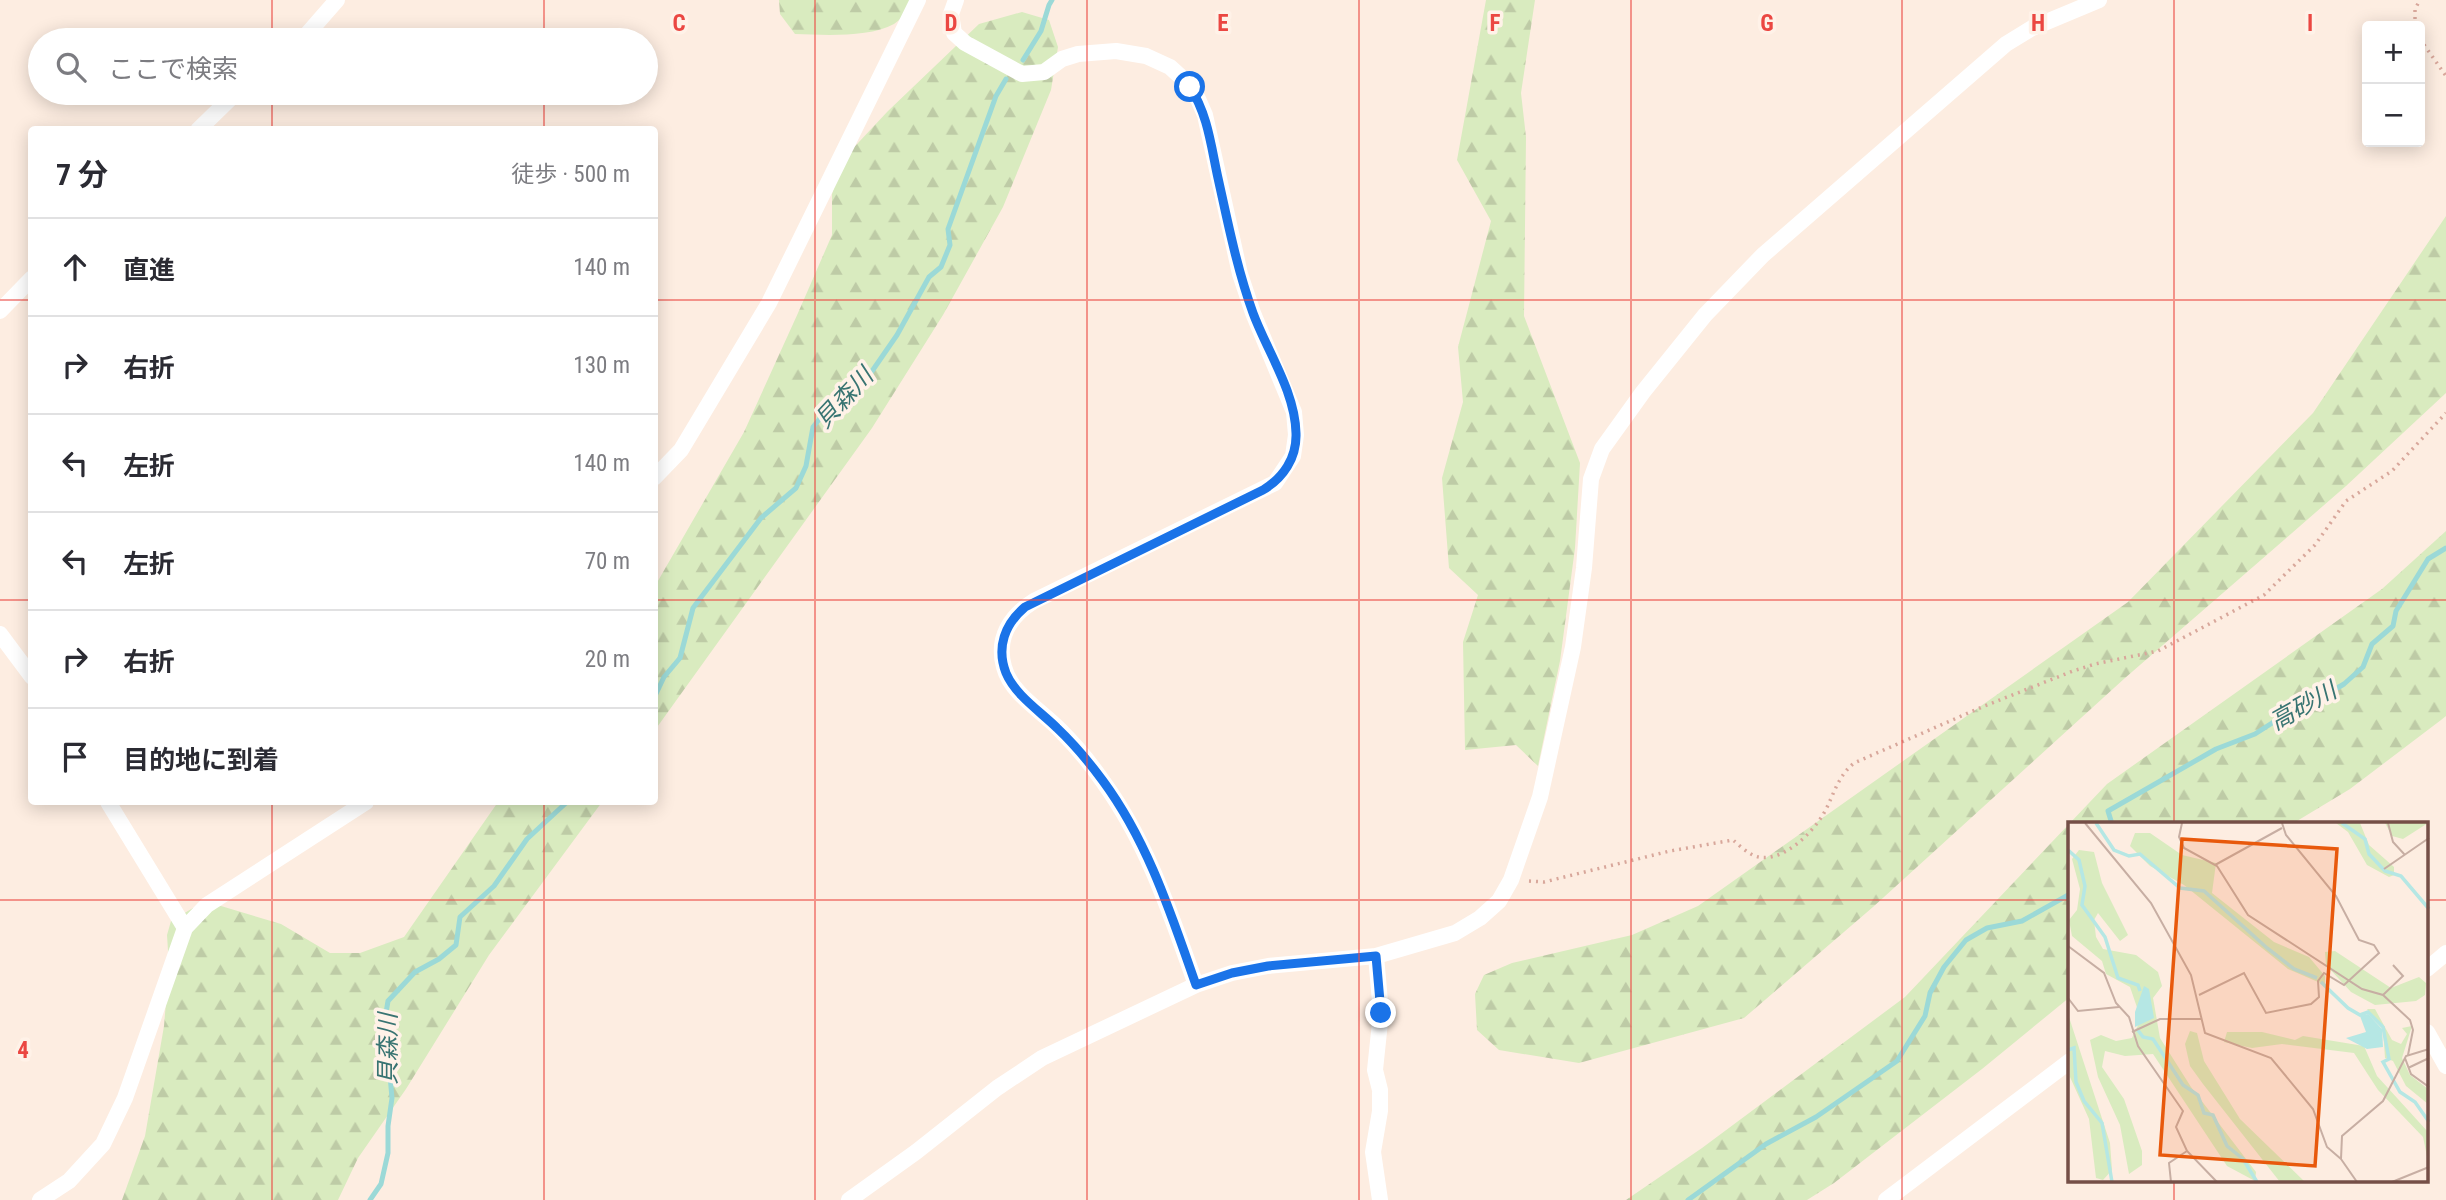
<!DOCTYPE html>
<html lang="ja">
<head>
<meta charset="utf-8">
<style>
  body { margin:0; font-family:"Roboto Condensed","Noto Sans JP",sans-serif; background:#f7f7f7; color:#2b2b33 }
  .controls { position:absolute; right:21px; top:21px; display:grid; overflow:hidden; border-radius:7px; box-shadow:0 4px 18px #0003 }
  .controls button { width:63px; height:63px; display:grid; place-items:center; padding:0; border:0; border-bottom:2px solid #e1e1e2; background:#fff; color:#2b2b33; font:35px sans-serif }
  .stop { position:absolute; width:21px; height:21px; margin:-16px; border:5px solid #1a73e8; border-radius:50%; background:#fff }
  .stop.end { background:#1a73e8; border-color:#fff; box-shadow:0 2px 7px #0008 }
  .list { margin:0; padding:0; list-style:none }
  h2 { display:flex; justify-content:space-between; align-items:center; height:91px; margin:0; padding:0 28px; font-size:30px }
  h2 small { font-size:23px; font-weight:400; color:#7c7c81 }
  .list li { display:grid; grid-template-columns:46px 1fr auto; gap:21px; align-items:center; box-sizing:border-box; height:98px; padding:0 28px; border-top:2px solid #e1e1e2 }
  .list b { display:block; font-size:26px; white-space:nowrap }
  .list em { font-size:23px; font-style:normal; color:#7c7c81 }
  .icon { flex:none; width:38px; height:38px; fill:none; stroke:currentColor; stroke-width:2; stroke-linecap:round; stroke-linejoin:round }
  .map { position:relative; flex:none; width:2446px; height:1200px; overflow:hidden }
  .search { position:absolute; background:#fff; box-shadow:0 4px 18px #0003; left:28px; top:28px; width:630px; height:77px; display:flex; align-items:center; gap:18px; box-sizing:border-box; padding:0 24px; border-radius:38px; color:#7c7c81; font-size:26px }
  .panel { position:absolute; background:#fff; box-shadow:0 4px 18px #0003; left:28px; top:126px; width:630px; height:679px; border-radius:7px }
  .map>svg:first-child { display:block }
  .forest { fill:url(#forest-firs) }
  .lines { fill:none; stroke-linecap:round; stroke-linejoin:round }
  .stream { stroke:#9bd9d7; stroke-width:5 }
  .path { stroke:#d8a79b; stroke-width:3.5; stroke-dasharray:2 5; stroke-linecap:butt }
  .minor { stroke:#fff; stroke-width:16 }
  .route { stroke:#1a73e8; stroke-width:9 }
  .grid { fill:none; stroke:#eb4742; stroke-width:2; stroke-opacity:0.55 }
  .labels { text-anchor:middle; stroke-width:7; stroke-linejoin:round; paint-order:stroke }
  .water-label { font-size:24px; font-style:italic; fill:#387472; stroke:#fff2e8 }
  .inset-river { fill:none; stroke:#b5e7e4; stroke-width:3.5 }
  .inset-road { fill:none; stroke:#c7aea3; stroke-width:2 }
  .view { fill:#e8590c; fill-opacity:0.15; stroke:#e8590c; stroke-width:3.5 }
  .inset-edge { fill:none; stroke:#754f47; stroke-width:3.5 }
  .grid-label { font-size:23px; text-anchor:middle; font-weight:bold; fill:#eb4742; stroke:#fff2e8; stroke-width:7; stroke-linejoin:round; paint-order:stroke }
</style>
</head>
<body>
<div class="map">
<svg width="2446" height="1200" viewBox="0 0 2446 1200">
  <defs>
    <pattern id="forest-firs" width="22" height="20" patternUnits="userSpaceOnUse" patternTransform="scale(1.75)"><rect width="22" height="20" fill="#d9ebbf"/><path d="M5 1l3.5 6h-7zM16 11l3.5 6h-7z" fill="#becba6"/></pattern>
  </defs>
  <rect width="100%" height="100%" fill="#fdede1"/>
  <!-- forest -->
  <path class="forest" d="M779,0H917C910,7 902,19 894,24C869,38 822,35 795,34L780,14Z
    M1486,0H1535L1521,93L1526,137L1524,316L1580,463L1575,548L1560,661L1538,766L1516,745L1465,750L1463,642L1478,595L1449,568L1442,478L1463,402L1458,347L1491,221L1457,160Z
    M1022,12L1049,20L1058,47L1051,90L1003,207L943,315L872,428L655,730V586L744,432L798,313L832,235V194L843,159L888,111L979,24Z
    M2446,216V393L2346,486L2125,678L1873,907L1744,1018L1579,1063L1499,1050L1477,1030L1475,994L1484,975L1512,963L1632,935L1698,906L2128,602L2313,413Z
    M2446,531V716L2441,720L2350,789L2292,824H2070V997L1982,1069L1834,1183L1807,1200H1626L1702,1148L1905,997L2107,784L2382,589Z
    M498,802H602L489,955L406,1089L358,1158L338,1200H122L145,1136L164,1026L169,966L167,935L171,921L193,908L221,906L281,924L330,953H360L404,937Z"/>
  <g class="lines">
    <!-- stream -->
    <path class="stream" d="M1023,60L1041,31L1049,5L1052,0
      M654,698L664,677L680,658L693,608L761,518L796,488L806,466L813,427L830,406L868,377L897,335L929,277L941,267L950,245L948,229L996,96L1006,79
      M2112,824L2108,811L2216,749L2255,734L2303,703L2319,699L2344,684L2363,667L2372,644L2393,626L2396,611L2428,559L2446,548
      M370,1200L381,1184L388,1153V1126L392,1098L385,1019L388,1001L415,972L439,959L456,945L460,917L494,886L527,839L567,802
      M1688,1200L1766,1144L1816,1117L1897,1061L1925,1016L1930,993L1944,967L1966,940L1987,928L2022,921L2070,894"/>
    <!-- path -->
    <path class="path" d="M2415,26V9L2420,0
      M2420,39L2446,76
      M1529,881L1544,882L1670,851L1733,840C1739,845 1747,853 1755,856C1780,865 1812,834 1824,813C1834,795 1837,777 1854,763L1982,707L2073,671L2095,664L2158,651L2264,595L2315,545L2346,501L2392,471L2446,413"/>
    <!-- minor -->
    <path class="minor" d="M956,0L951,14L954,33L965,43L1022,74L1044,72L1062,59L1078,54L1116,51L1146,56L1170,67L1181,77L1198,99L1205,115L1240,274L1253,313L1294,412L1296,435L1293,456L1275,483L1034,601C1010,616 996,638 1004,667C1011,694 1042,711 1060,730C1076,746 1091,764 1104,783C1148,844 1171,915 1196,985
      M302,40L337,0
      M198,130L236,93
      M0,311L32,278
      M654,478L681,450L769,303L918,0
      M0,634L32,677
      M108,802L185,928
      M1376,956L1381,1013L1375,1070L1380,1090V1111L1373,1152L1380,1200
      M2427,969L2446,953
      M2427,1032L2446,1066
      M40,1200L69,1181L103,1144L125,1098L185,928L207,905L366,802
      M849,1200L916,1152L997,1088L1042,1058L1196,985L1232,973L1268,966L1376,956L1455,933L1480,918L1499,901L1511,880L1540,797L1573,647L1584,568L1591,479L1602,449L1643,392L1705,315L1763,255L2006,44L2032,28L2099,0
      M1886,1200L2070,1061"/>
  </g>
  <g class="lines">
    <!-- route -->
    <path class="route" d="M1190,87C1208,115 1211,146 1218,178C1228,223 1237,269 1253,313C1267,351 1295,391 1296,433C1297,458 1283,478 1263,490L1025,607C1005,624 996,647 1006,673C1015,695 1041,712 1057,728C1074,744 1089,762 1103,781C1148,842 1171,914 1196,985L1232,973L1268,966L1376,956L1381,1013"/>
  </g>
  <!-- grid -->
  <path class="grid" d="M272,0V40M544,0V40M815,0V1200M1087,0V1200M1359,0V1200M1631,0V1200M1902,0V1200M2174,0V824M272,93V130M544,93V130M0,300H32M654,300H2446M0,600H32M654,600H2446M272,802V1200M544,802V1200M0,900H2070M2427,900H2446M2174,1181V1200"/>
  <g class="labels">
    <!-- water labels -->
    <g class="water-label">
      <text transform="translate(844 398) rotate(-47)" y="8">貝森川</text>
      <text transform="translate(2303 706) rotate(-29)" y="8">高砂川</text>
      <text transform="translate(388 1049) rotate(-90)" y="8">貝森川</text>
    </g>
  </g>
  <!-- overview -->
  <g transform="translate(2068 822)">
    <rect width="360" height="360" fill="#fdede1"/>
    <path d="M268,1H292L301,23L326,45V53L321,55L299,43L280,10ZM317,1H360L335,17L324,14ZM67,11H82L114,33L148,41L144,71L206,120L241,135L257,154V163L220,147L116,63L82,44L62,24ZM11,28L26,30L34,61L60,113L52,119L30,91L26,98L28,115L35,127L68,133L90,150L94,164L85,176L92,216L123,265L188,350L187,359L159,344L85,232L57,234L37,229L34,245L56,277L74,329V343L61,352L52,303L30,255L22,218L33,213L48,219L64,216L73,197L62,165L38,152L34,139L4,114L1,98L9,88L12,67L4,37ZM267,129L323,166L351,155L358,161L357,173L348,179L307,183L283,170L258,143L257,130ZM299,187H307L324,218L333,222L339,212L334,206L344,204L334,236L342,253L360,267V282L338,264L325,239L317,236L315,207ZM0,192L42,321L44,348L35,358L28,356L21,297L2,255ZM122,209L129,211L136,239L172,297L237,360H212L135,262L122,244L117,222ZM159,210H194L227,218L235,214L296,224L309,254L360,310V339L355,315L310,268L286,231L214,222L184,226L156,220Z" fill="#d9ebbf"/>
    <path d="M76,164L81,167L86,196L67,205V190ZM300,192L314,207L315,225L299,227L278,216L298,210L292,194Z" fill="#b5e7e4"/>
    <path class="inset-river" d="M28,1L46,28L61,34L72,32L112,66L136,69L199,126L226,147L249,156M274,1L297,17L301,32L317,49L333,54L361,87M0,28L11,38L17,64L14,83L37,115L50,156L70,163L72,169M253,160L280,186L292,193L300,190L315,205L321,237L315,240L332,270L347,280L361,300M69,207L75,215L85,217L115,263L130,273L136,291L145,293L159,324L175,337L189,360M0,228L6,226L8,260L16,279L34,301L44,360"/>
    <path class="inset-road" d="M17,1L83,81L123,153L137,211L203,236L245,287L259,325L273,337M114,1L111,15L116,26L149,44L180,93L294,167L315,173L342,198L345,208L340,233M320,1L325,20L337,33M147,43L214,6M316,47L361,16M0,124L36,151L48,181L61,195L70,224L115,289L108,305L119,329L149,360M131,173L176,151L198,191L243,182L251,175L250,159L256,151L276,163L311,131L306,123L291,118L268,74L218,13L214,1M315,173L335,154L325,143M0,176L10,189L51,185M64,210L92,197H133M337,236L343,252L361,265M340,246L361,236M103,360L101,341L119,329M289,360L273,337L274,314L315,279L338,234L361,227M324,360L361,345"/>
    <path class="view" d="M114,17L269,27L247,344L92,333Z"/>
    <rect width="360" height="360" class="inset-edge"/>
  </g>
  <g class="grid-label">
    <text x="679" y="31">C</text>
    <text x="951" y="31">D</text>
    <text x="1223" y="31">E</text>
    <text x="1495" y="31">F</text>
    <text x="1767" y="31">G</text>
    <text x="2038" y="31">H</text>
    <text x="2310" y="31">I</text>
    <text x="23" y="1058">4</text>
  </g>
</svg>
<div class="controls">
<button>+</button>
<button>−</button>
</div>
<div class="stop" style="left:1190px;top:87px"></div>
<div class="stop end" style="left:1381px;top:1013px"></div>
<div class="search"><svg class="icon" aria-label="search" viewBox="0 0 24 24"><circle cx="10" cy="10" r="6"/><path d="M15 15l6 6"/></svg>ここで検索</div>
<section class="panel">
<h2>7 分<small>徒歩 · 500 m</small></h2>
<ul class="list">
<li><svg class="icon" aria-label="ahead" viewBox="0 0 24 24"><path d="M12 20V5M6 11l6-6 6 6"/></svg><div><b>直進</b></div><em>140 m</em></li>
<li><svg class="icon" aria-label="right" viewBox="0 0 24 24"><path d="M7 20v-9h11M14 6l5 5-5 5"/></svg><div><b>右折</b></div><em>130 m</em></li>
<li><svg class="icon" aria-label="left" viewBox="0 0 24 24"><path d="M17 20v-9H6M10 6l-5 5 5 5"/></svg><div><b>左折</b></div><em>140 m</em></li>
<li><svg class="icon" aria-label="left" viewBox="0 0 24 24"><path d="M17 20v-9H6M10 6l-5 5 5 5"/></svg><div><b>左折</b></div><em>70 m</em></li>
<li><svg class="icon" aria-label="right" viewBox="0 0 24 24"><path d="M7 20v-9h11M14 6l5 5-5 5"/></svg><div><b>右折</b></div><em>20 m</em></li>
<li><svg class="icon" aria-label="arrive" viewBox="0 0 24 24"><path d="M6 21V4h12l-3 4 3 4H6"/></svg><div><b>目的地に到着</b></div></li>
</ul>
</section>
</div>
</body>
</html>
